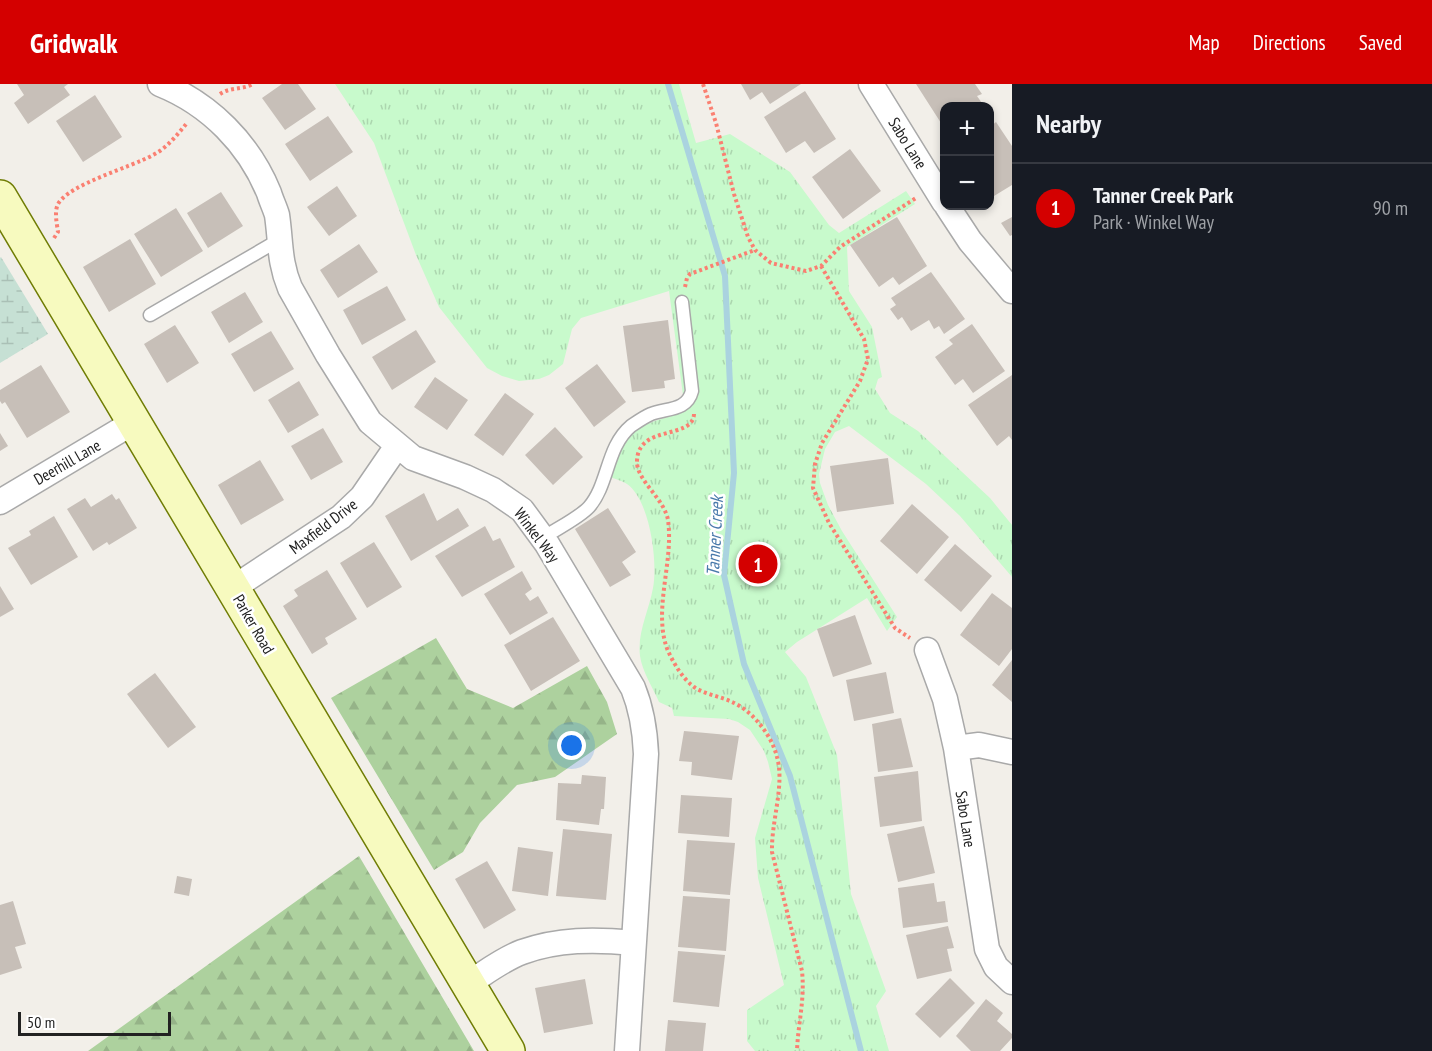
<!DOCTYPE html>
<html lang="en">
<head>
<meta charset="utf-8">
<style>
  body { margin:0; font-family:"PT Sans Narrow",sans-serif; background:#242831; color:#f1f3f6 }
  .controls { position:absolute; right:18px; top:18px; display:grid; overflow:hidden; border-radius:12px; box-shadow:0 3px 9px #0003 }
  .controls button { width:54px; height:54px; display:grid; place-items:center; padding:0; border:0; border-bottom:2px solid #363941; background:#171b24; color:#f1f3f6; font:30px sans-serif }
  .scale { position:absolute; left:18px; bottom:15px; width:153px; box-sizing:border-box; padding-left:6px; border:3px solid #222; border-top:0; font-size:16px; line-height:21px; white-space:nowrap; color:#222; -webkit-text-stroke:4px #fff; paint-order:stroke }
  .you { position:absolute; left:572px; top:662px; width:21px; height:21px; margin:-15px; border:4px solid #fff; border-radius:50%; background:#1a73e8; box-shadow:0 0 0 9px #1a73e833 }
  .badge { display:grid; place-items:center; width:39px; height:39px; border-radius:50%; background:#d40000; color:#fff; font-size:20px; font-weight:700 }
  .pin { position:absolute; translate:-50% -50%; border:3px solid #fff; box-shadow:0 2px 6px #0006 }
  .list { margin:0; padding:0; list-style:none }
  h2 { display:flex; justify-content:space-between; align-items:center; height:78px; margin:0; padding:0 24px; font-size:26px }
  h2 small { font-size:20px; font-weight:400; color:#9ea1a6 }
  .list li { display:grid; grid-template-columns:39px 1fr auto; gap:18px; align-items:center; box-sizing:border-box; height:90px; padding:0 24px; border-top:2px solid #363941 }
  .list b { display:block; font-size:22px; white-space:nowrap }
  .list p { margin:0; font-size:20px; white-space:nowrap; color:#9ea1a6 }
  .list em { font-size:20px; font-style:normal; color:#9ea1a6 }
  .map { position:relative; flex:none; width:1012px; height:967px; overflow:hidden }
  header { display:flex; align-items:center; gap:36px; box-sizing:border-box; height:84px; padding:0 30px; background:#d40000; color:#fff }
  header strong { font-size:28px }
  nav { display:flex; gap:33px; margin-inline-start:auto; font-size:21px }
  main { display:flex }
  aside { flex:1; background:#171b24 }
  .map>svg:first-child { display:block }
  .forest { fill:url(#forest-firs) }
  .wetland { fill:url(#wetland-marsh) }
  .park { fill:url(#park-tufts) }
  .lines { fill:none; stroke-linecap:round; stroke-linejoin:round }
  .stream { stroke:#aad3df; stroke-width:6 }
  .building { fill:#c7bfb8 }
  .lane-casing { stroke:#a9a9a9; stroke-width:15 }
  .street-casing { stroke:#a9a9a9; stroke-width:27 }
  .secondary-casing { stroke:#707d05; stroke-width:36 }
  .path { stroke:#fa8072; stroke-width:4; stroke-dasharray:3 3; stroke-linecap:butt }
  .lane { stroke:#fff; stroke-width:12 }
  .street { stroke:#fff; stroke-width:24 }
  .secondary { stroke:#f7fabf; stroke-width:33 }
  .labels { text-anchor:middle; stroke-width:5; stroke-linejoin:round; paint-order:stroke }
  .street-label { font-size:16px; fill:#222; stroke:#fff }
  .water-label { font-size:18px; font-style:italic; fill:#4a7aab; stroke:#fff }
</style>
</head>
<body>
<header>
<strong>Gridwalk</strong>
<nav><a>Map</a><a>Directions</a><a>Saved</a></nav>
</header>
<main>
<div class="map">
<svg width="1012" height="967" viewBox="0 0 1012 967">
  <defs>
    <pattern id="forest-firs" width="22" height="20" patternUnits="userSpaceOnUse" patternTransform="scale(1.5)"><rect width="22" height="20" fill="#add19e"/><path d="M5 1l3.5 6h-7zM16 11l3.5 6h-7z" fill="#95b388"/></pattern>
    <pattern id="wetland-marsh" width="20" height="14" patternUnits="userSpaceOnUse" patternTransform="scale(1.5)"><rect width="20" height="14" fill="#c6e0d4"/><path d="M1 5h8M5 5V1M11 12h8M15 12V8" fill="none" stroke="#aac0b6"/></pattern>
    <pattern id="park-tufts" width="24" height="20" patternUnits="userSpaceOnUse" patternTransform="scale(1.5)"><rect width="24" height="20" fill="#c8facc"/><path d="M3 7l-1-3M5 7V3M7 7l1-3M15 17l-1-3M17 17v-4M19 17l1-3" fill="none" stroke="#acd6af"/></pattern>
  </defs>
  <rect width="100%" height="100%" fill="#f2efe9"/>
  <!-- forest -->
  <path class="forest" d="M436,554L467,605L513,624L587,582L607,618L617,650L555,693L517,701L480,739L463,768L434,786L331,614Z
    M359,772L474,967H88Z"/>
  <!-- wetland -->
  <path class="wetland" d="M1,173L48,250L0,279V174Z"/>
  <!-- park -->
  <path class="park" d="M335,0H679L696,59L730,50L790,88L829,141L839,149L906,107L915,120L847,163L849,207L872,243L882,293L878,295L875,305L890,329L918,347L990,414L1012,441V493L960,432L926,400L849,342L835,348L825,365L819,390L820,399L828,421L842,447L897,533L887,547L867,514L797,558L785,568L806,593L837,671L851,810L886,907L876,922L889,967H755L747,957V926L784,901L758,794L755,754L772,695L768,678L764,667L750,646L738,638L729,635L674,632L672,624L659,618C653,604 642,587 640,572C637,548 649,527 653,504C658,478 650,416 627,400C623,397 615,395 610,393C618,370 624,348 650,339C661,334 674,333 685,326L669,207L581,234L572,245L563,280L549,291L539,295L519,297L502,292L487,284L439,223L416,171L374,59Z"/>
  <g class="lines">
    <!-- stream -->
    <path class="stream" d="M668,0L725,192L734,389L724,491L744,580L790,692L861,967"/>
  </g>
  <!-- building -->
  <path class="building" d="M17,0H68L64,3L70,11L28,40L14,19L24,11Z
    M282,0H298L316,25L285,46L262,14Z
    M741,0H801L770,20L762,8L750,16Z
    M916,0H975L982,10L977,12L984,22H944V37L941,39Z
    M805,7L836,55L814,69L805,57L786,69L764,33Z
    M95,11L122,53L83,78L56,37Z
    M328,32L353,68L310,97L285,60Z
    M996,38L1012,62V101L994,112L990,105V43Z
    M850,65L881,107L843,135L812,93Z
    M337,102L357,132L329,152L307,123Z
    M221,108L243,142L208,164L187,129Z
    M176,124L203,167L161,193L134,150Z
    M897,133L927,182L899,201L893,193L879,203L850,161Z
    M1012,133V151L1010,152L1001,139Z
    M130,155L156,200L109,228L83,183Z
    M359,160L378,188L338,214L320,186Z
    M931,188L965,235L944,250L939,242L934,245L929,236L911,247L902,233L898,236L890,225L896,221L891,214Z
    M387,202L406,236L362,261L343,226Z
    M245,208L263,238L229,259L211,228Z
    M668,236L675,295L664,297L665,304L632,308L623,242Z
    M972,240L1005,287L973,309L963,295L955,301L935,273L953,260L949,256Z
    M175,241L199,279L167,299L144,260Z
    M416,246L436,278L392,306L372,273Z
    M271,247L294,285L254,308L231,270Z
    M597,280L626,318L594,343L565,304Z
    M41,281L70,328L27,354L5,318L2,320L0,317V306Z
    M1012,291V356L1009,352L997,362L968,321Z
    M435,293L468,316L447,346L414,323Z
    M299,297L319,331L288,349L268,316Z
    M505,309L534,330L503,372L474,351Z
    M555,343L583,373L553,401L525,371Z
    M323,344L343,378L311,396L291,362Z
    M0,349L8,362L0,367Z
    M888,374L894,420L837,428L830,382Z
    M260,376L284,416L241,441L218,401Z
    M424,409L437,437L458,424L469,442L411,477L385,432Z
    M112,410L116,416L119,414L137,444L109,461L107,458L93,467L67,425L85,414L91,423Z
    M912,420L949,453L917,490L880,457Z
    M608,424L636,468L622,478L631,491L610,503L575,445Z
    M54,432L78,473L31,501L8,464L31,451L29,447Z
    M485,442L493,457L500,454L515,483L462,513L435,472Z
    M374,458L402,503L367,524L340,479Z
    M955,460L992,492L961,528L924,496Z
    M327,486L357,535L325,554L328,560L312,570L283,522L298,512L294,506Z
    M522,487L532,505L525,510L530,517L538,512L548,529L510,551L484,510Z
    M0,502L14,525L0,533Z
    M992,509L1012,524V565L999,582L960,551Z
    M855,531L872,580L833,593L817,545Z
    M553,533L580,577L531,607L504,561Z
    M1012,576V618L992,601Z
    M886,588L894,629L854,637L846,596Z
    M155,589L196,643L168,664L127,610Z
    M901,634L913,683L878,688L872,640Z
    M684,647L739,652L732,696L691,691L692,678L679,677Z
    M918,687L922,737L880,743L874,693Z
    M582,691L606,693L604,725H601L599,741L556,736L558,699L581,700Z
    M681,711L732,714L729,753L678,749Z
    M924,742L935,789L898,798L887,750Z
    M563,745L612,750L606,816L556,812Z
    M687,756L735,759L730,811L683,807Z
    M518,763L553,768L548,812L512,807Z
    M487,777L516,826L484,845L455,795Z
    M177,792L192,795L189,812L174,809Z
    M934,799L937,818L945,817L948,838L903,844L898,804Z
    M683,812L730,815L726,867L678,863Z
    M13,817L26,860L15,863L22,884L0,891V821Z
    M948,842L954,864L947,865L952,887L917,895L906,851Z
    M678,867L725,871L719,923L673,918Z
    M950,894L975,919L940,954L915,930Z
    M585,895L593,940L544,949L535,904Z
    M986,915L1003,929L997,937L1012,950V954L1000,967H971L956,952Z
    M668,936L706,939L703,967H665Z"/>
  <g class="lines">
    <!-- lane casing -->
    <g class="lane-casing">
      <path id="lane" d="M150,231L279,156
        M543,454C556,445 579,434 589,423C609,400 606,363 631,342C637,338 644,333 651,330C667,324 687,327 692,307L682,218"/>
    </g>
    <!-- street casing -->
    <g class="street-casing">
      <path id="street" d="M160,0C210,20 249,60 269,109C271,116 275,124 277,131C281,158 279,178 290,204L328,271L370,338L413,374L465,393L493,406L522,426L547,460L633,604C642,626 645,646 646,670L627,967
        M871,0L944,118
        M947,122L970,157L1012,207
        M0,418L134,338
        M233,504L341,433L362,413L397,362
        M927,566L945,615L956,664L987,865L996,883L1012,898
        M956,664L979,661L1012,668
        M469,899C485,889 503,875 522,868C558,855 595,855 633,859"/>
    </g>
    <!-- secondary casing -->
    <g class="secondary-casing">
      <path id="secondary" d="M0,113L508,967"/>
    </g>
    <!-- path -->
    <path class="path" d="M703,0L716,39L734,110L748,153L755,166L771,179L806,187L821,182L840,163L916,114
      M220,10C230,3 242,6 253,0
      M54,154L58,148C57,140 54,128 58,120C69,100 132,83 153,71C167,64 177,51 187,39
      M821,182L864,255L868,275L860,297L822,359L815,380L813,404L829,439L895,544L910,554
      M685,203L687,194L690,190L755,166
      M694,330C693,356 638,340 637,377C636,396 664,414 668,436C674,479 652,527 668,567C674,580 683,595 694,603C706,611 720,612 732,618C753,627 772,652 777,673C785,701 771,738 772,768L802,887C805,916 798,939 797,967"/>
    <!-- lane -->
    <use href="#lane" class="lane"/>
    <!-- street -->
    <use href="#street" class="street"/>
    <!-- secondary -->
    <use href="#secondary" class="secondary"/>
  </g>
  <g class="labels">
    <!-- street labels -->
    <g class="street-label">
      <text transform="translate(908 59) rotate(58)" y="6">Sabo Lane</text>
      <text transform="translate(67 378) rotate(-30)" y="6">Deerhill Lane</text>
      <text transform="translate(323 442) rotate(-37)" y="6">Maxfield Drive</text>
      <text transform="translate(537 451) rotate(53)" y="6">Winkel Way</text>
      <text transform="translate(254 540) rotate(60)" y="6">Parker Road</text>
      <text transform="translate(966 735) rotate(81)" y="6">Sabo Lane</text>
    </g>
    <!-- water labels -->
    <g class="water-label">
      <text transform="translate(715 452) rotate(-87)" y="6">Tanner Creek</text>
    </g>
  </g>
</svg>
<div class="controls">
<button>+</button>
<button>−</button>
</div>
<div class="scale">50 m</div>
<div class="you"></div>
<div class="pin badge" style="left:758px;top:480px">1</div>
</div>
<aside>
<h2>Nearby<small></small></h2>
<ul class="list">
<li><span class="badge">1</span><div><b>Tanner Creek Park</b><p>Park · Winkel Way</p></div><em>90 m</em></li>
</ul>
</aside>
</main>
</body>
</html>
